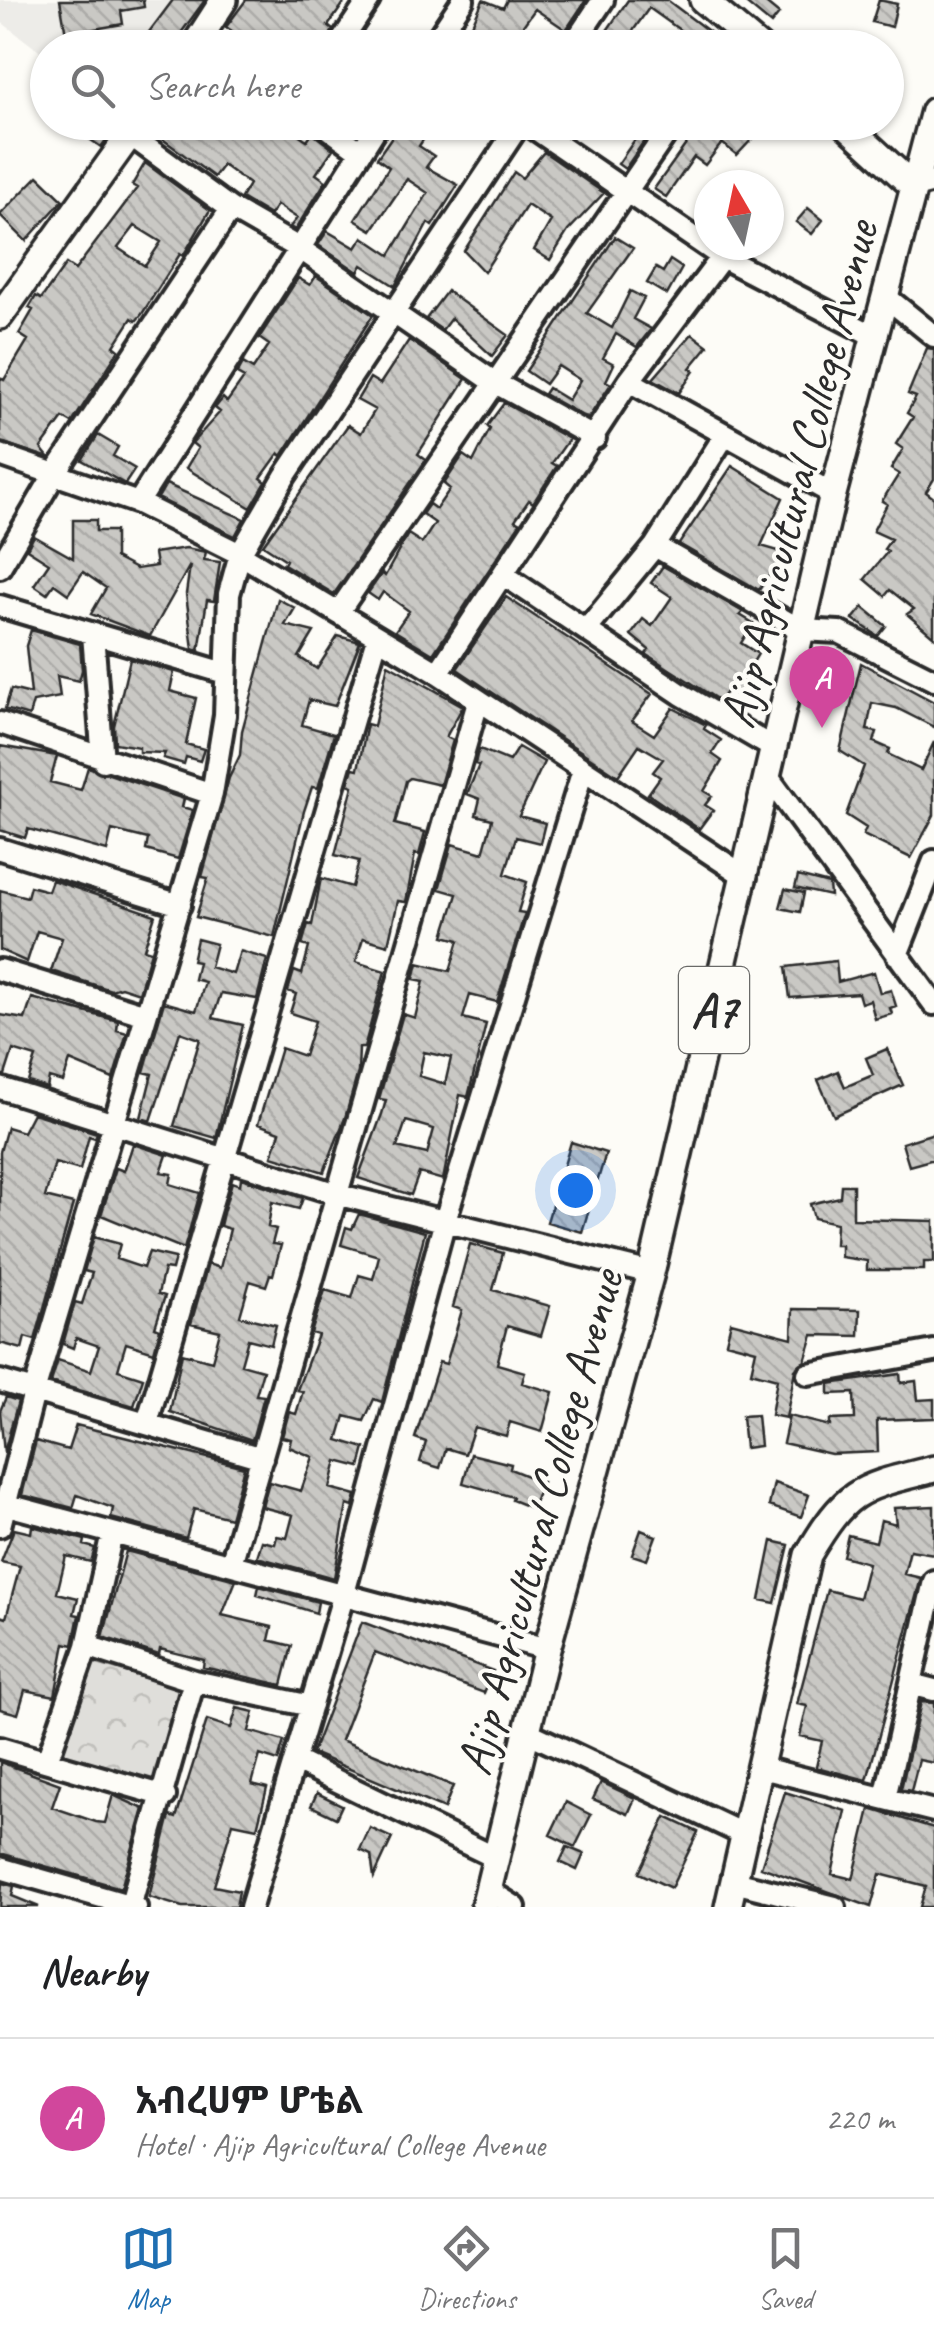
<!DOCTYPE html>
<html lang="en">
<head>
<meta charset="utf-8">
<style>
  body { margin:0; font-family:Caveat,"Noto Sans Ethiopic",sans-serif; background:#f2f2f2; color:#202124 }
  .compass { position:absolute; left:694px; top:170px; width:90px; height:90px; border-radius:50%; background:#fff; box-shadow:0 2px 8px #0004; rotate:351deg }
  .you { position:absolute; left:575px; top:1190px; width:35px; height:35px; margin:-25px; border:8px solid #fff; border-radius:50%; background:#1a73e8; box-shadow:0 0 0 15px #1a73e833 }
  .badge { display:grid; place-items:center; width:65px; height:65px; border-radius:50%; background:#1f6fb2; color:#fff; font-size:32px; font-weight:700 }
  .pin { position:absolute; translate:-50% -82px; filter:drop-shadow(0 2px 5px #0008) }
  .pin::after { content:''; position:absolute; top:52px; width:35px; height:30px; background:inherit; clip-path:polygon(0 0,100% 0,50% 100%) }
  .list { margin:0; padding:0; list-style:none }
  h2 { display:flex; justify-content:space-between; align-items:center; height:130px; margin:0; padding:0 40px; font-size:42px }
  h2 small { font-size:32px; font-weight:400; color:#757577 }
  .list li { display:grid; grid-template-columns:65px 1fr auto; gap:30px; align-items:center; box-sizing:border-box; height:160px; padding:0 40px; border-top:2px solid #e0e0e0 }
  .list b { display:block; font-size:38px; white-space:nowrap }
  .list p { margin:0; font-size:32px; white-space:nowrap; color:#757577 }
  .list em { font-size:32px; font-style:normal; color:#757577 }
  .icon { flex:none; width:55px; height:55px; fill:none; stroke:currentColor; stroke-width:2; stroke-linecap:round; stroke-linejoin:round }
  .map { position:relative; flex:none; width:934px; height:1907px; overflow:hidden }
  .search { position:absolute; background:#fff; box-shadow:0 2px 8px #0004; left:30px; right:30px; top:30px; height:110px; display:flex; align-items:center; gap:25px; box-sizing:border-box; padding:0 35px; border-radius:55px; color:#757577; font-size:38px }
  .sheet { height:290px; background:#fff }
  nav { display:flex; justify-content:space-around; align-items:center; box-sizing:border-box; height:140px; border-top:2px solid #e0e0e0; background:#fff; font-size:28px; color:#757577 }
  nav a { display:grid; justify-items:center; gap:5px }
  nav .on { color:#1f6fb2 }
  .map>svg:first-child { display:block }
  .built { fill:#edece8 }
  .forest { fill:url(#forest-crowns); stroke:#858482; stroke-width:2.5 }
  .building { fill:url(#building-back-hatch); stroke:#2b2b2b; stroke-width:2.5; fill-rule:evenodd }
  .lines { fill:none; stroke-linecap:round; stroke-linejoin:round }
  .minor-casing { stroke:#2b2b2b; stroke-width:28 }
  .major-casing { stroke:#2b2b2b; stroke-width:32 }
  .minor { stroke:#fdfcf7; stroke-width:20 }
  .major { stroke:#fdfcf7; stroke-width:25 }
  .labels { text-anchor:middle; stroke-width:8; stroke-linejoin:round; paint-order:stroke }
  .shield { fill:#fdfcf7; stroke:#6a6a68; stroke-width:2.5 }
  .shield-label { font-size:48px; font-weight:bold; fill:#2b2b2b }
  .street-label { font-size:50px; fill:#2b2b2b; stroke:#fdfcf7 }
</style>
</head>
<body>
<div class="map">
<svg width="934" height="1907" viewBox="0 0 934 1907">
  <defs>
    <pattern id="forest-crowns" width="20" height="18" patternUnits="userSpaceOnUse" patternTransform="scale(2.5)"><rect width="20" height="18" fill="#dfdeda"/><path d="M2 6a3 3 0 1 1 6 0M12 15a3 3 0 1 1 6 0" fill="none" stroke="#c0bfbb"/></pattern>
    <pattern id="building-back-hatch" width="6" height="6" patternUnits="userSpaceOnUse" patternTransform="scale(2.5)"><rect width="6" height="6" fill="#c9c8c4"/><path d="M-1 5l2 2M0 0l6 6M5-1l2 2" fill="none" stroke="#adaca9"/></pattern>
  </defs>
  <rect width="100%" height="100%" fill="#fdfcf7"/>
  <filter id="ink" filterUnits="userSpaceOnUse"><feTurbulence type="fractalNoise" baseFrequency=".01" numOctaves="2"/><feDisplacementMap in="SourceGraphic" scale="20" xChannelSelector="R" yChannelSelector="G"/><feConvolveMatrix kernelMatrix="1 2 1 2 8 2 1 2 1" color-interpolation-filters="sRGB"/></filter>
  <g filter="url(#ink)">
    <!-- built -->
    <path class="built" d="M0,0H216L182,47L48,48L47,57L0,21Z"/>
    <!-- forest -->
    <path class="forest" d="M91,1662L180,1688L154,1780L62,1754Z"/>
    <!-- building -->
    <path class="building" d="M60,0H143L144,7L121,11L123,24L66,34Z
      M173,0H205L170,48H137Z
      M246,0H346L328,26L333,30L323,48H257L226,27Z
      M483,0L503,8L507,0H586L566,30L535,9L507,48H482L466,38Z
      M628,0H667L731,48H705L649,8L621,48H595Z
      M742,0H762L779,14L771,24Z
      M879,0L897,4L892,27L872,22Z
      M65,122H119L101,147Z
      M160,122H280L307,140L312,133L333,149L316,174L326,181L295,230L290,227L297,218L277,205L270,215L241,198L249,184L223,165L214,177L153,132Z
      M402,122H470L458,139L434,123L419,146L434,156L426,167L458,185L432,226L428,223L395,286L362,265L358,272L318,245L327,231L356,248L363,237L390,255L428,193L407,179L372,230L355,220L389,167L377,158Z
      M647,122H657L625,169L618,164Z
      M702,122H768L737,155L722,143L705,165L694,157L666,197L654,189Z
      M544,152L604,193L568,231L550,260L534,250L551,221L527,205L484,272L464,251L514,172L522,178Z
      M145,163L210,210L183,256L180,254L142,314L136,321L132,318L114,346L119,350L72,423L63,418L41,448L49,458L0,442V378L4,380L28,340L19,334L33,310L29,308L36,296L41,299L66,264L75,270L137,188L132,185ZM135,226L161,242L145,266L118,248Z
      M38,176L63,200L26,241L0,215Z
      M808,208L823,220L812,234L796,222Z
      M615,237L633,248L587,313L612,328L630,291L644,298L633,319L651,329L637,347L616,334L603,358L614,364L606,381L611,384L589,417L583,416L544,394L548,388L568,400L580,380L558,366L545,384L526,371Z
      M670,260L682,268L667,295L647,283L656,268L663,272Z
      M316,276L373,315L282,456L279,453L261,478L266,482L251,508L186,468L198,448L192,443L220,412L215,408L223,398L227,402L244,378L237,374L243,363L253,369L269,345L259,338L298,278L310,285Z
      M447,291L508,335L492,356L451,318L442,330L426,319Z
      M692,334L708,346L690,368L694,371L679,393L653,379Z
      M409,340L466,379L418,454L426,460L334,594L284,564L286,560L263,545L348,425L361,433L375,410L357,400L370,378L380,384Z
      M927,348L934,349V479L926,492L934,498V637L907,614L914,609L890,590L885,596L865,579L888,551L884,549L891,539L873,531L887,504L882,501L899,474L891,469L903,449L896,444L913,417L907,413L916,397L908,394Z
      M504,403L569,439L552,463L557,466L533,503L529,500L515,520L520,523L433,654L395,631L409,611L383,592L378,600L368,593L382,573L385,576L408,534L422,543L435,523L422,514L429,504L436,509L450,489L444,484L463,455L473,462L490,429L487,426Z
      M98,435L118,447L113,456L135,469L125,484L82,460Z
      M732,466L783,498L761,546L789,554L783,577L771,573L759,590L679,544Z
      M166,484L244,519L235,536L158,498Z
      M73,520H96V531H115V558L136,569L156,566L154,553L186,548L206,552L204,560L220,562L214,601L207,600L199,651L193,649L186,594L190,565L150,636L91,614L106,588L83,572L68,594L54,584L47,594L34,585L49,563L27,549L34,536L73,558Z
      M663,566L743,612L740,615L753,623L741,643L758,654L746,674L754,679L742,698L728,689L720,701L646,654L649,650L631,635L643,619L652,626L672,597L651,583Z
      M506,597L652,694L632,721L654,735L673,708L706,725L704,729L721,740L712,754L722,761L704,791L712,796L705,805L713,810L699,829L648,794L660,777L653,772L663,759L639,745L618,776L457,669Z
      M278,599L295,608L285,625L314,632L299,657L317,669L338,636L360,642L335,706L309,700L302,725L334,734L318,788L312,787L304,811L274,937L196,917L208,878L202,877L229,778L240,755L242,731Z
      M863,607L886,626L878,636L853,619Z
      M31,630L80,644L82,670L79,681L57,676L60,697L33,702L29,716L5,709L11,689L31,694L26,646Z
      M130,659L174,672L170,691L196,698L186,744L204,749L200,761L186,757L184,764L163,758L165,753L139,752V747L115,743L114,726Z
      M861,663L934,702V727L896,708L872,703L867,730L877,732L874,742L890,749L888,754L921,770L934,742V815L911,858L863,835L866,828L846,815L864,766L840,751Z
      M388,664L463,706L446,737L453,740L440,785L410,778L406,781L395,824L425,832L419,855L415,854L406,902L398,901L388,945L363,938L356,962L385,971L364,1048H359L358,1072L345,1118L324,1172L272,1156L280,1132L258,1124L281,1048L304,1056L315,1021L290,1013L296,994L288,991L294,971L302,974L309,947L302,945L308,924L312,925L321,878L352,887L359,861L335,855L353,786L348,784L353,768L358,769L367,724L374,726Z
      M0,746L57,756L50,782L81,790L88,767L184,799L182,807L193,810L178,859L146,850L148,839L112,830L107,851L28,829L25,838L0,830Z
      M518,747L544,762L519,816L545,823L540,843L516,837L505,874L527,882L518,912L525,913L497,1002L470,995L463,1018L486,1024L468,1097L460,1095L443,1180L419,1173L411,1195L358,1178L382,1114L386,1100L379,1099L403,1014L415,1018L424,981L414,979L418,963L450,971L459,940L444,936L457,894L439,889L452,844L483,853L491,824L492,819L476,815L480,799L467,794L479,765L475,764L477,755L480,749L509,761ZM424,1052L451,1058L445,1084L419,1076ZM406,1121L434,1129L427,1154L397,1147Z
      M798,876L829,884L830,896L795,888Z
      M52,880L155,915L144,949L151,951L139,993L121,987L111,990L51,971L62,938L37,931L27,962L0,950V890L27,897L30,886L48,891Z
      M785,889L804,893L800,912L780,908Z
      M197,939L216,944L210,967L233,974L240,951L267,959L257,999L221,993L213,1018L243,1025L216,1138L174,1126L200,1039L180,1032L151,1121L141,1118L152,1074L144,1072L164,1002L196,1011L205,982L194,979L198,962L192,961Z
      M836,961L838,982L874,972L880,993L891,990L896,1006L890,1008L892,1014L875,1019L870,1000L861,1003L858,993L790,998L786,967Z
      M32,998L118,1021L117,1030L127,1033L113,1079L70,1061L63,1082L49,1078L47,1088L28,1082L36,1057L13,1050L5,1075H0V1015L25,1019Z
      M887,1049L903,1085L834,1116L818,1080L838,1071L845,1087L873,1075L866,1058Z
      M33,1113L97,1133L95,1138L89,1136L80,1170L55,1163L45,1197L73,1204L35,1340L25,1337L22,1349L0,1343V1152L7,1127L23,1132Z
      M934,1133V1159L909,1166L902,1143Z
      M571,1142L606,1153L582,1232L547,1222Z
      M133,1144L167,1155L161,1172L172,1174L170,1184L200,1193L184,1249L101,1215L116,1168L124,1171Z
      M241,1178L303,1198L299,1209L272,1202L268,1227L276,1229L272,1244L281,1245L273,1275L270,1274L266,1286L250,1281L240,1316L276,1325L271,1345L248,1339L241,1364L263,1370L256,1395L264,1396L252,1440L170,1412L182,1353L212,1361L220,1331L191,1324L208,1264L220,1268L230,1229L220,1226L223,1213L232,1182L240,1185Z
      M841,1185H853V1219L934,1221V1262H924V1270H867V1261L841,1257V1245H835L836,1223L814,1218L810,1204L840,1197Z
      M359,1214L425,1232L382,1402L374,1399L364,1421L345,1416L338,1440L365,1448L360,1467L337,1461L330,1488L356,1495L353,1507L347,1505L334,1578L257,1557L262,1541L275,1544L277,1536L287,1538L293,1515L262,1507L269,1482L301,1491L313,1457L289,1447L291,1439L282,1437L289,1412L296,1414L303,1391L297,1390L318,1335L311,1333L325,1290L352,1298L359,1275L373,1279L379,1256L341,1245L346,1227L352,1229Z
      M94,1237L120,1244L116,1259L143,1268L149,1252L175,1258L172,1270L164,1269L158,1294L165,1296L155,1327L160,1329L154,1352L126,1343L118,1370L143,1378L134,1406L51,1382L58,1360L91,1371L99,1346L76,1338L73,1348L63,1344L75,1302L82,1304L92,1273L84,1271Z
      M470,1244L503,1253L493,1290L550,1306L541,1336L507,1326L497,1364L525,1372L522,1383L553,1392L542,1432L510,1422L506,1436L474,1427L465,1454L446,1448L440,1468L420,1462L426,1442L415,1438L439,1362L446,1364L462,1310L453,1307Z
      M793,1309L860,1310L859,1336L813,1335L805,1361L795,1370L786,1418L771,1415L777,1379L751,1372L756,1350L726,1342L731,1322L792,1338Z
      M900,1374L901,1383L916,1381L918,1400L934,1399V1418L877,1420L878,1452L831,1454L783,1443L789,1416L830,1426V1420L855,1419L854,1393L829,1394V1384Z
      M6,1397L18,1401L4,1453L0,1411Z
      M757,1415L760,1446L745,1448L742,1416Z
      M76,1425L244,1467L230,1518L194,1509L186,1538L111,1518L113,1508L77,1495L73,1508L22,1495L36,1441L68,1450Z
      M471,1454L511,1464L510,1469L542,1482L532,1508L512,1500L513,1497L463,1483Z
      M774,1483L809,1495L801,1517L769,1506Z
      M934,1506V1554L910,1550L904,1574L921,1578L867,1780L816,1767L822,1741L800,1736L807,1706L797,1704L827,1590L859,1598L868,1563L843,1556L848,1535L876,1542L881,1520L896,1524L894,1508Z
      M32,1526L85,1540L84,1545L95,1548L91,1562L66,1556L57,1593L78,1598L74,1614L79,1615L73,1645L65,1643L55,1696L25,1690L18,1714L0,1709V1616L6,1618L20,1566L1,1562L14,1529L31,1533Z
      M641,1530L656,1536L647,1560L632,1555Z
      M772,1541L789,1545L775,1603L760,1600Z
      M126,1551L236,1580L222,1615L272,1627L269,1640L292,1646L282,1685L203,1667L204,1660L160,1649L159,1655L103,1637Z
      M259,1586L318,1602L316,1613L257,1595Z
      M362,1622L493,1671L484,1693L375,1652L341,1740L453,1786L444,1809L312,1753Z
      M921,1702L934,1703V1763L919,1760L911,1791L901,1789Z
      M237,1708L254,1712L249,1731L284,1741L278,1761L260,1755L252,1784L267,1788L257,1828L233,1823L214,1886L239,1891L236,1907H182L149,1897L168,1823L170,1816L176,1818L207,1720L231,1728Z
      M0,1762L60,1784L52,1807L96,1822L105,1823L113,1795L144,1809L121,1888L0,1853Z
      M601,1782L635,1798L628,1814L593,1799Z
      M785,1792L846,1811L832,1874L853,1879L870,1809L934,1828V1907H920L926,1886L880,1874L871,1907L761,1867Z
      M317,1793L342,1805L336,1818L311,1806Z
      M566,1802L591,1815L575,1847L550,1835Z
      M666,1817L698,1832L671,1888L639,1873Z
      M370,1828L392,1838L374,1877L371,1855L360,1850Z
      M567,1847L584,1854L577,1870L560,1862Z
      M2,1883L14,1886L12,1896L39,1907H0Z"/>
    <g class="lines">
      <!-- minor casing -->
      <g class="minor-casing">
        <path id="minor" d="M337,48L369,0
          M431,48L463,0
          M571,48L603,0
          M320,122L361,152
          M525,122L722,257L876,337
          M130,135L231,209L302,250L494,382L595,438
          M914,187L934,182
          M886,297L934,336
          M629,381L833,494
          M0,455L138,503L240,554L438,673L746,877
          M138,503L380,122
          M655,546L801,630L839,632L934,680
          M0,567L54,475L231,209
          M504,575L681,694L775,749
          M0,606L225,673
          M339,611L674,122
          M587,629L655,546L725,435
          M93,634L103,761
          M438,673L629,381L722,257
          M0,723L212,794
          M768,777L934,1004
          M0,849L180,905
          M897,955L934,861
          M0,970L146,1015
          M0,1088L340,1195L651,1273
          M808,1374L934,1351
          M0,1381L262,1458
          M147,1423L377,638
          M0,1503L547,1649
          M0,1526L34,1392L212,794L225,715L229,594L240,554L285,476L521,122
          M231,1564L478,702
          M87,1646L194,1681L311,1706
          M911,1684L934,1690
          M527,1732L747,1836
          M0,1748L165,1796
          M47,1761L87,1646L112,1533
          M296,1761L496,1858
          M762,1768L934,1811
          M885,1798L934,1581
          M0,1868L136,1907
          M734,1882L835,1907
          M488,1890L515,1907
          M130,1907L194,1681
          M251,1907L343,1597L444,1224L583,770"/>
      </g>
      <!-- major casing -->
      <g class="major-casing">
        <path id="major" d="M703,0L760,48
          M193,48L224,0
          M843,122L914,187
          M0,316L139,122
          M484,1907L547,1649L651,1273L833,494L934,111
          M728,1907L808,1555C848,1487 860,1488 934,1469"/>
      </g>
      <!-- minor -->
      <use href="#minor" class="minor"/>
      <!-- major -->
      <use href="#major" class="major"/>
    </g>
  </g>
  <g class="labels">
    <!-- shield labels -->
    <rect class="shield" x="679" y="967" width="70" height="86" rx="8"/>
    <g class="shield-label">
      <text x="714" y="1027">A7</text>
    </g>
    <!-- street labels -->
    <g class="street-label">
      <text transform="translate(797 474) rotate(-76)" y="18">Ajip Agricultural College Avenue</text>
      <text transform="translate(538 1522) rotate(-75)" y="18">Ajip Agricultural College Avenue</text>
    </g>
  </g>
</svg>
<svg class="compass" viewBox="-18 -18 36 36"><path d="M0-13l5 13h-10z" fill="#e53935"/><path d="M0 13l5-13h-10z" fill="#757577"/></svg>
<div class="you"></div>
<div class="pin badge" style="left:822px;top:728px;background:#d1479c">A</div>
<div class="search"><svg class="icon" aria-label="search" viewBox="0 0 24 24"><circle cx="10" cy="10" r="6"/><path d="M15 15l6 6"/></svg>Search here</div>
</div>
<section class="sheet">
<h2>Nearby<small></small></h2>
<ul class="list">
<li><span class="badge" style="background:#d1479c">A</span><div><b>አብረሀም ሆቴል</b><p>Hotel · Ajip Agricultural College Avenue</p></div><em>220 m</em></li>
</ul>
</section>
<nav>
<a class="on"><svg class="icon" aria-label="map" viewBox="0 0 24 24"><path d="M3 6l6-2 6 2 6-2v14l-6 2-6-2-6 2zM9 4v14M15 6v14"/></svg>Map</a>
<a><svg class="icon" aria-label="directions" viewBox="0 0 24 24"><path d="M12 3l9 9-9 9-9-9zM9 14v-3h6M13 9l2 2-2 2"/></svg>Directions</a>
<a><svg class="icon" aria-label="saved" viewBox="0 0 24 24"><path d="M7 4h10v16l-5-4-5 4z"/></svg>Saved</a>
</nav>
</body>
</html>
